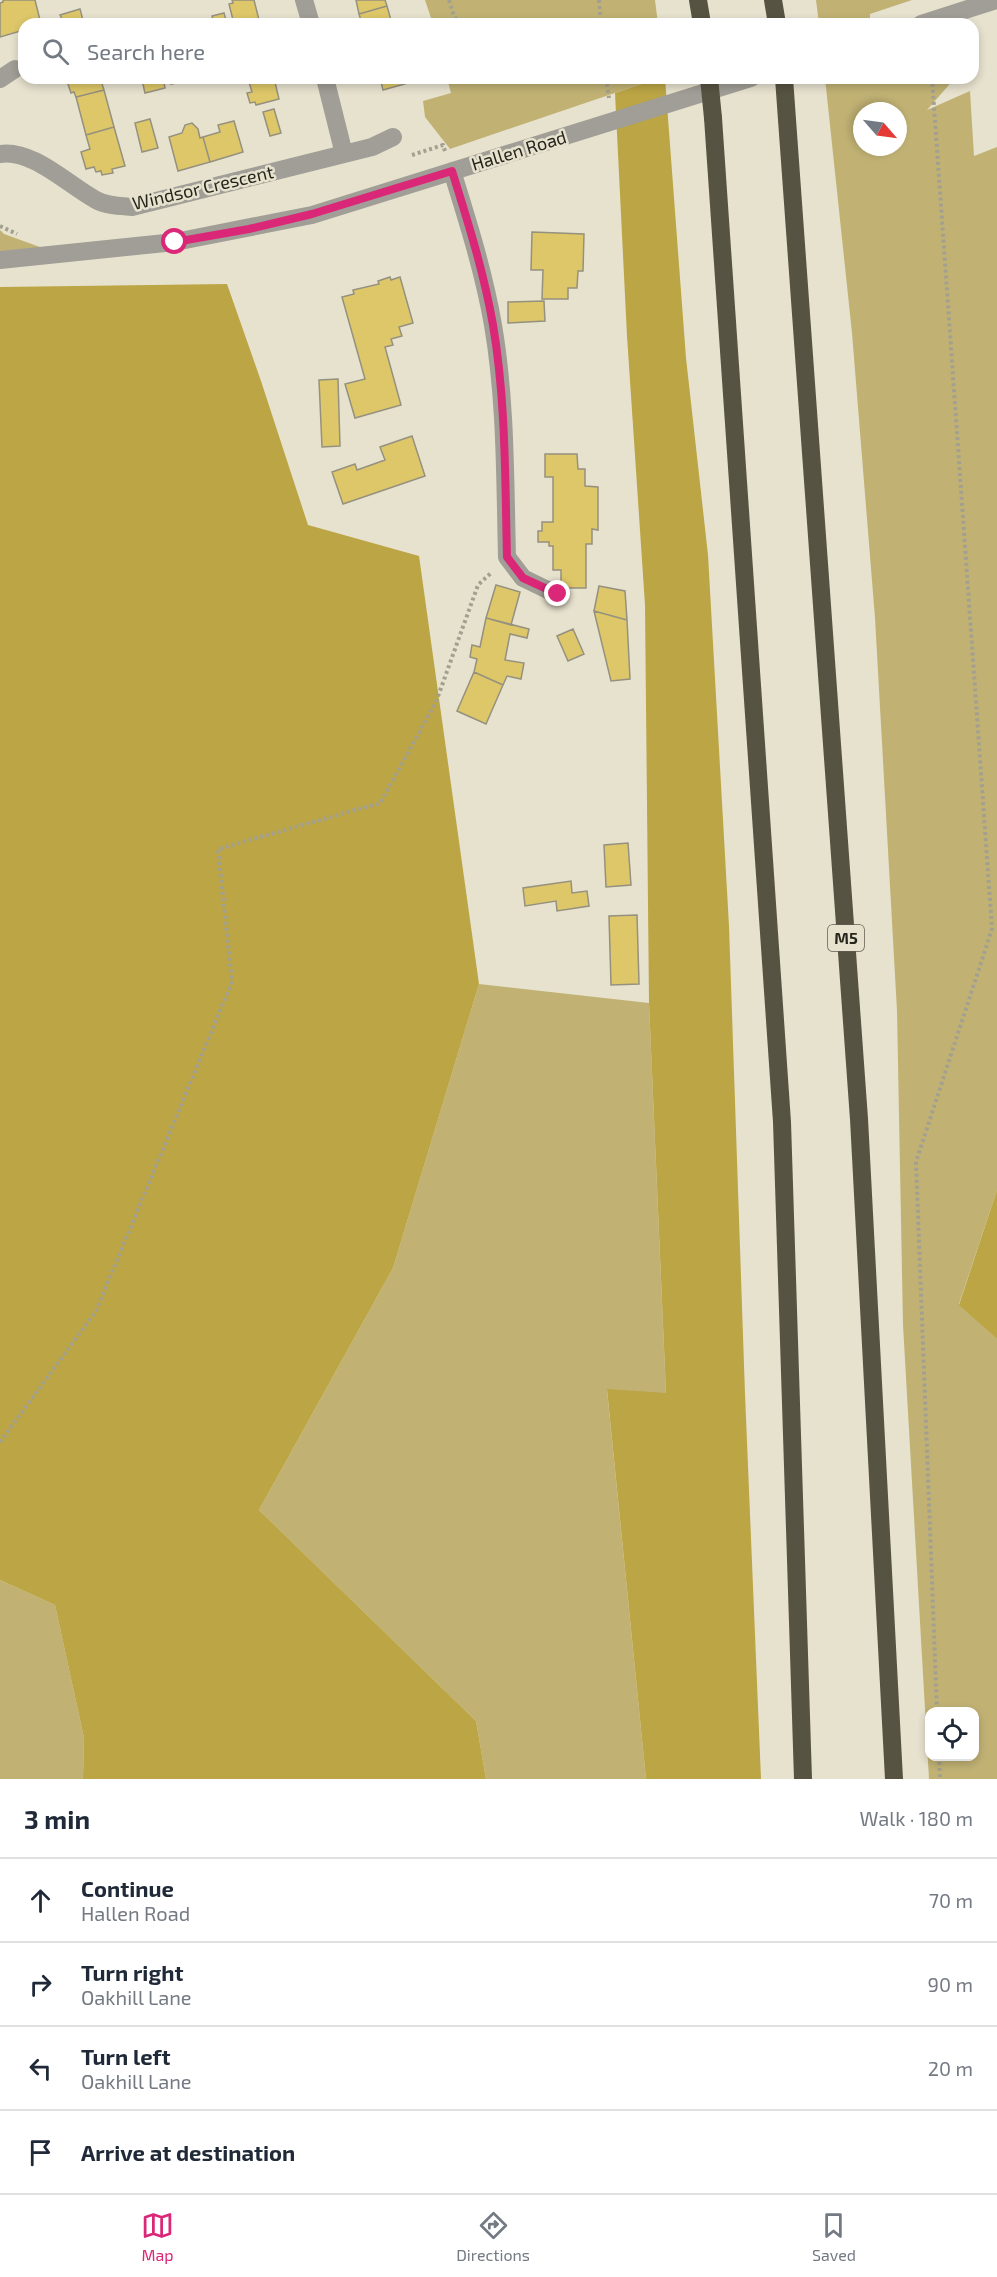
<!DOCTYPE html>
<html lang="en">
<head>
<meta charset="utf-8">
<style>
  body { margin:0; font-family:"Exo 2",sans-serif; background:#f6f6f7; color:#1f2937 }
  .controls { position:absolute; right:18px; bottom:18px; display:grid; overflow:hidden; border-radius:12px; box-shadow:0 3px 9px #0003 }
  .controls button { width:54px; height:54px; display:grid; place-items:center; padding:0; border:0; border-bottom:2px solid #e0e1e3; background:#fff; color:#1f2937; font:30px sans-serif }
  .compass { position:absolute; left:853px; top:102px; width:54px; height:54px; border-radius:50%; background:#fff; box-shadow:0 3px 9px #0003; rotate:118deg }
  .stop { position:absolute; width:18px; height:18px; margin:-14px; border:4px solid #db2777; border-radius:50%; background:#fff }
  .stop.end { background:#db2777; border-color:#fff; box-shadow:0 2px 6px #0008 }
  .list { margin:0; padding:0; list-style:none }
  h2 { display:flex; justify-content:space-between; align-items:center; height:78px; margin:0; padding:0 24px; font-size:26px }
  h2 small { font-size:20px; font-weight:400; color:#747a83 }
  .list li { display:grid; grid-template-columns:39px 1fr auto; gap:18px; align-items:center; box-sizing:border-box; height:84px; padding:0 24px; border-top:2px solid #e0e1e3 }
  .list b { display:block; font-size:22px; white-space:nowrap }
  .list p { margin:0; font-size:20px; white-space:nowrap; color:#747a83 }
  .list em { font-size:20px; font-style:normal; color:#747a83 }
  .icon { flex:none; width:33px; height:33px; fill:none; stroke:currentColor; stroke-width:2; stroke-linecap:round; stroke-linejoin:round }
  .map { position:relative; flex:none; width:997px; height:1779px; overflow:hidden }
  .search { position:absolute; background:#fff; box-shadow:0 3px 9px #0003; left:18px; right:18px; top:18px; height:66px; display:flex; align-items:center; gap:15px; box-sizing:border-box; padding:0 21px; border-radius:18px; color:#747a83; font-size:22px }
  .sheet { height:414px; background:#fff }
  nav { display:flex; justify-content:space-around; align-items:center; box-sizing:border-box; height:84px; border-top:2px solid #e0e1e3; background:#fff; font-size:16px; color:#747a83 }
  nav a { display:grid; justify-items:center; gap:3px }
  nav .on { color:#db2777 }
  .map>svg:first-child { display:block }
  .green { fill:#c1b274; fill-rule:evenodd }
  .forest { fill:#bba545 }
  .building { fill:#dec769; stroke:#95917f; stroke-width:1.5 }
  .lines { fill:none; stroke-linecap:round; stroke-linejoin:round }
  .path { stroke:#a3a090; stroke-width:4; stroke-dasharray:3 3; stroke-linecap:butt }
  .minor { stroke:#a09e96; stroke-width:18 }
  .highway { stroke:#575342; stroke-width:18 }
  .highway-bridge { stroke:#575342; stroke-width:18 }
  .route { stroke:#db2777; stroke-width:8 }
  .labels { text-anchor:middle; stroke-width:5; stroke-linejoin:round; paint-order:stroke }
  .shield { fill:#e7e2ce; stroke:#605e52; stroke-width:1.5 }
  .shield-label { font-size:16px; font-weight:bold; fill:#26251d }
  .street-label { font-size:18px; fill:#26251d; stroke:#e7e2ce }
</style>
</head>
<body>
<div class="map">
<svg width="997" height="1779" viewBox="0 0 997 1779">
  <rect width="100%" height="100%" fill="#e7e2ce"/>
  <!-- green -->
  <path class="green" d="M425,0H655L658,24H433Z
    M816,0H912L870,14V24H819Z
    M447,78H659L450,149L425,117L423,101L451,93Z
    M825,78H955L927,110L970,91L974,156L997,147V1190L959,1304L997,1339V1779H929L903,1325L897,1011L875,618L852,333ZM862,111H898V147H862ZM930,1712H974V1756H930Z
    M0,230L4,234L51,251L0,255Z
    M479,984L649,1003L666,1394L607,1390L646,1779H486L476,1721L259,1510L393,1268Z
    M0,1580L55,1605L84,1738L83,1779H0Z"/>
  <!-- forest -->
  <path class="forest" d="M659,78H665L686,358L708,555L729,926L745,1394L761,1779H646L607,1389L666,1393L649,1003L645,605L627,336L615,93Z
    M227,284L261,381L308,525L419,556L479,984L393,1268L259,1510L476,1721L486,1779H83L84,1738L55,1605L0,1580V287Z
    M997,1190V1339L959,1305Z"/>
  <!-- building -->
  <path class="building" d="M3,0H35L41,24H24V30L0,37V3L3,2Z
    M232,0H254L260,24H234L229,4L233,3Z
    M356,0H385L387,6L359,14Z
    M387,6L392,24H362L359,14Z
    M80,9L84,24H57L56,20L62,19L60,15Z
    M224,13L227,24H214L212,16Z
    M66,78H100L104,90L76,97L74,92L71,93Z
    M148,78H163L165,88L145,93L142,80Z
    M170,78H185V81L171,84Z
    M253,78H274L279,99L256,105L255,102L250,103L247,93L252,92L249,82L254,81Z
    M380,78H407L408,83L383,90Z
    M104,90L114,127L86,135L76,97Z
    M274,109L281,133L270,136L263,112Z
    M150,119L158,148L142,152L135,123Z
    M234,121L243,152L210,162L203,137L220,132L218,125Z
    M192,123L198,129L200,138L203,137L210,162L178,171L169,137L182,133L185,125Z
    M114,127L125,166L112,169L113,173L102,175L101,171L96,172L94,167L86,169L81,152L90,149L86,135Z
    M532,232L584,234L583,271H578L577,288H568V299H542L543,270H531Z
    M390,277L391,280L400,277L413,323L399,327L402,336L391,339L393,345L385,347L401,405L355,418L345,384L365,379L342,297L354,294L353,290L379,284L378,281Z
    M544,301L545,321L508,323V302Z
    M338,379L340,446L322,447L319,380Z
    M412,436L425,476L343,504L332,472L355,464L357,470L385,460L380,447Z
    M545,454H577L578,469H585V486L598,487V530L592,529V544H586V588H561V570H553V546H549V542H538V531H542V522H553V477H545Z
    M496,585L520,592L511,625L486,618Z
    M599,586L625,591L627,620L594,611Z
    M594,611L627,620L630,679L611,681Z
    M486,618L529,629L527,638L510,634L505,660L524,663L521,679L507,676L503,685L474,672L477,659L470,657L472,645L480,647Z
    M573,629L584,654L568,661L557,636Z
    M474,672L503,685L486,724L457,711Z
    M628,843L631,885L606,887L604,845Z
    M571,881L572,893L587,891L589,906L557,911L556,901L525,906L523,888Z
    M637,915L639,984L611,985L609,916Z"/>
  <g class="lines">
    <!-- path -->
    <path class="path" d="M449,0L454,16L460,24
      M599,0L601,24
      M606,78L609,98
      M932,78L992,929L916,1162L937,1712
      M412,155L443,145L445,151
      M0,226L17,234
      M0,1442L96,1311L232,982L218,849L380,803L436,702L478,585L492,572
      M939,1756L940,1779"/>
    <!-- minor -->
    <path class="minor" d="M304,0L311,24
      M921,24L996,0
      M325,78L344,154
      M0,79L15,69
      M0,154C33,149 68,185 96,200C107,206 120,206 132,207L372,147L393,137
      M452,171C468,222 484,273 493,325C506,401 505,480 507,557L523,578L558,595
      M0,260L175,242L312,215L751,78"/>
    <!-- highway -->
    <path class="highway" d="M698,0L702,24
      M773,0L777,24
      M784,78L859,1119L894,1779
      M713,118L782,1122L803,1779"/>
    <!-- highway-bridge -->
    <path class="highway-bridge" d="M709,78L713,118"/>
  </g>
  <g class="lines">
    <!-- route -->
    <path class="route" d="M175,242L249,229L312,214L452,171C468,222 484,273 493,325C506,401 505,480 507,557L523,578L558,594"/>
  </g>
  <g class="labels">
    <!-- shield labels -->
    <rect class="shield" x="828" y="925" width="36" height="26" rx="4.5"/>
    <g class="shield-label">
      <text x="846" y="944">M5</text>
    </g>
    <!-- street labels -->
    <g class="street-label">
      <text transform="translate(519 151) rotate(-17)" y="6">Hallen Road</text>
      <text transform="translate(203 188) rotate(-13)" y="6">Windsor Crescent</text>
    </g>
  </g>
</svg>
<div class="controls">
<button><svg class="icon" aria-label="locate" viewBox="0 0 24 24"><circle cx="12" cy="12" r="6"/><path d="M12 2v4M12 18v4M2 12h4M18 12h4"/></svg></button>
</div>
<svg class="compass" viewBox="-18 -18 36 36"><path d="M0-13l5 13h-10z" fill="#e53935"/><path d="M0 13l5-13h-10z" fill="#747a83"/></svg>
<div class="stop" style="left:175px;top:242px"></div>
<div class="stop end" style="left:558px;top:594px"></div>
<div class="search"><svg class="icon" aria-label="search" viewBox="0 0 24 24"><circle cx="10" cy="10" r="6"/><path d="M15 15l6 6"/></svg>Search here</div>
</div>
<section class="sheet">
<h2>3 min<small>Walk · 180 m</small></h2>
<ul class="list">
<li><svg class="icon" aria-label="ahead" viewBox="0 0 24 24"><path d="M12 20V5M6 11l6-6 6 6"/></svg><div><b>Continue</b><p>Hallen Road</p></div><em>70 m</em></li>
<li><svg class="icon" aria-label="right" viewBox="0 0 24 24"><path d="M7 20v-9h11M14 6l5 5-5 5"/></svg><div><b>Turn right</b><p>Oakhill Lane</p></div><em>90 m</em></li>
<li><svg class="icon" aria-label="left" viewBox="0 0 24 24"><path d="M17 20v-9H6M10 6l-5 5 5 5"/></svg><div><b>Turn left</b><p>Oakhill Lane</p></div><em>20 m</em></li>
<li><svg class="icon" aria-label="arrive" viewBox="0 0 24 24"><path d="M6 21V4h12l-3 4 3 4H6"/></svg><div><b>Arrive at destination</b></div></li>
</ul>
</section>
<nav>
<a class="on"><svg class="icon" aria-label="map" viewBox="0 0 24 24"><path d="M3 6l6-2 6 2 6-2v14l-6 2-6-2-6 2zM9 4v14M15 6v14"/></svg>Map</a>
<a><svg class="icon" aria-label="directions" viewBox="0 0 24 24"><path d="M12 3l9 9-9 9-9-9zM9 14v-3h6M13 9l2 2-2 2"/></svg>Directions</a>
<a><svg class="icon" aria-label="saved" viewBox="0 0 24 24"><path d="M7 4h10v16l-5-4-5 4z"/></svg>Saved</a>
</nav>
</body>
</html>
